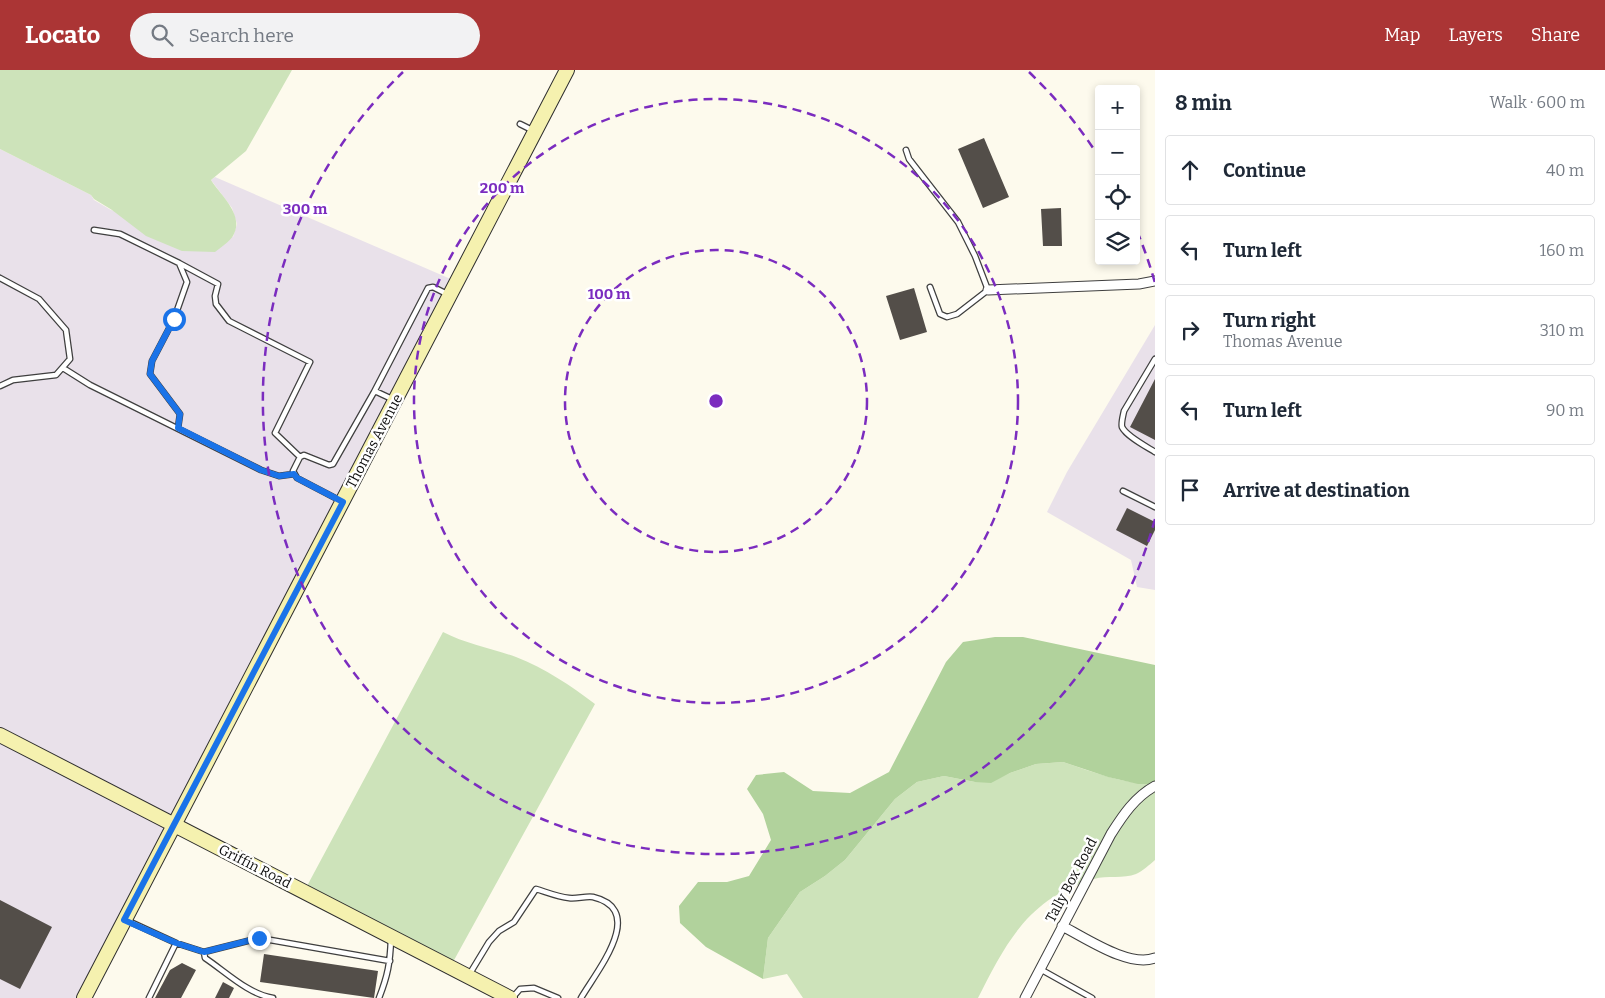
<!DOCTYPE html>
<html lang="en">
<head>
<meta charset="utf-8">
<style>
  body { margin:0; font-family:Bitter,serif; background:#f2f2f3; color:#1f2937 }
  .controls { position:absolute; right:15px; top:15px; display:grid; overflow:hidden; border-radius:5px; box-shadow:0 2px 8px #0003 }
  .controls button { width:45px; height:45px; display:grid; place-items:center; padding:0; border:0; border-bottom:1px solid #e0e1e3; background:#fff; color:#1f2937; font:25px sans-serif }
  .stop { position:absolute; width:15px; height:15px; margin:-11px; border:4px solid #1a73e8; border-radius:50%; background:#fff }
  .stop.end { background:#1a73e8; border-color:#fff; box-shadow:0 1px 5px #0008 }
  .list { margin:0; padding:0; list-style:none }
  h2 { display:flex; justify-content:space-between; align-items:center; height:65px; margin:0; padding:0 20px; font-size:21px }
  h2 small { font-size:16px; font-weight:400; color:#747a83 }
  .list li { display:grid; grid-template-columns:32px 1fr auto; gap:15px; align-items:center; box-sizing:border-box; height:70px; margin:0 10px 10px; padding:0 10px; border:1px solid #e0e1e3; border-radius:5px }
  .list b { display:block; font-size:19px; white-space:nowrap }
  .list p { margin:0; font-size:16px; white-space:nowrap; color:#747a83 }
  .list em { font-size:16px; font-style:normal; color:#747a83 }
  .icon { flex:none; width:28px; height:28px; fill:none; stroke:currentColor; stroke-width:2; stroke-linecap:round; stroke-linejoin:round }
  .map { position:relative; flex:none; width:1155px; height:928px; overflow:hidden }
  header { display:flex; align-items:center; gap:30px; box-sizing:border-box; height:70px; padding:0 25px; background:#ab3535; color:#fff }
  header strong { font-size:24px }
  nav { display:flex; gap:28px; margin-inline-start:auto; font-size:18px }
  .search { width:350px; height:45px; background:#f2f2f3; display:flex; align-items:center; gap:12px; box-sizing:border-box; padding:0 18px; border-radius:28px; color:#747a83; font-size:19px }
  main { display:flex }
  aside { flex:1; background:#fff }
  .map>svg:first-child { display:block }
  .industrial { fill:#e9e1ea }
  .green { fill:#cde3ba }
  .forest { fill:#b1d29c }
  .building { fill:#534e49 }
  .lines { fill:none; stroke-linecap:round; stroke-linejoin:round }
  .lane-casing { stroke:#3f3f3f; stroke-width:7 }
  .street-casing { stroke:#3f3f3f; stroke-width:11 }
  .secondary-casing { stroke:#2e2e2e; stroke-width:16 }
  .lane { stroke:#fff; stroke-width:4.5 }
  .street { stroke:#fff; stroke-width:9 }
  .secondary { stroke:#f5f1af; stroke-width:14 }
  .route { stroke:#1a73e8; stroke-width:6 }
  .ring { fill:none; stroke:#7b2cbf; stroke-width:2.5; stroke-dasharray:9 6 }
  .labels { text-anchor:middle; stroke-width:5; stroke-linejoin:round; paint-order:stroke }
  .street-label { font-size:14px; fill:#0c0c0c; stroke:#fff }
  .centre { fill:#7b2cbf; stroke:#fff; stroke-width:2.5 }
  .ring-label { font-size:15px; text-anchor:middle; font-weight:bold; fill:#7b2cbf; stroke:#fff; stroke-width:5; stroke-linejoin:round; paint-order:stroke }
</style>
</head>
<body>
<header>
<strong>Locato</strong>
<div class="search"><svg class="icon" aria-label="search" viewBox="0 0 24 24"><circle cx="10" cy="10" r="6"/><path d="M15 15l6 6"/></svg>Search here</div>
<nav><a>Map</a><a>Layers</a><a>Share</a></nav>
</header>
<main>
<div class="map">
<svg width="1155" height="928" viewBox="0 0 1155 928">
  <rect width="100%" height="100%" fill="#fdfaed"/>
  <!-- industrial -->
  <path class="industrial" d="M0,79L91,125L94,130L111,140L233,167L237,154L232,138L211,110L215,107L453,210L172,747L0,658Z
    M1155,255V520L1137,517L1131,490L1047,442L1067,402Z
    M0,671L166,757L78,928H0Z"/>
  <!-- green -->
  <path class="green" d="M0,0H292L246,81L211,110C221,126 245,145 233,166C229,172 220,178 215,182L182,181L146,166L112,140L94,129L91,125L0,79Z
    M443,562C466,574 491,578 516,587C545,598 571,616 595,634L453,892L307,816Z
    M1063,692C1093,702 1123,714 1155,714V790C1149,795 1143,801 1136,804C1124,809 1107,805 1094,809C1029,828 1007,871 978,928H803L787,904L763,909L768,868L800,822L825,806L845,790L895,729L917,712L944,706L975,712H991L1010,703L1036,694Z"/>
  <!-- forest -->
  <path class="forest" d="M995,567H1023L1155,595V714H1138L1108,707L1063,692L1036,694L1010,703L991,713L975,712L944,706L917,712L895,729L845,790L825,806L800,822L768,868L763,909L706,877L680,853L679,836L698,812H727L749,806L771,770L763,744L747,719L756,705L784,702L813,721L850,723L889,702L946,592L963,572Z"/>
  <!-- building -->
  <path class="building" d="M984,68L1009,127L983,138L958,79Z
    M1061,138L1062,176H1043L1041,139Z
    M914,218L927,262L900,270L886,226Z
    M1155,309V370L1130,357Z
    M1127,438L1155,452V460L1147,476L1116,460Z
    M0,830L52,857L20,919L0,909Z
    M264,884L378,901L374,928L260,912Z
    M182,893L196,900L181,928H155L170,900Z
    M223,912L234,918L229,928H215Z"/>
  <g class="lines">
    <!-- lane casing -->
    <g class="lane-casing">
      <path id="lane" d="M520,54L534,61
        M906,80L909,89L958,152L975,186L988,220L957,244L947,247L940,244L930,217
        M94,160L120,164L179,193L187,212L174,249L152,291L150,304L180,344L178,358
        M179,193L218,214L215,226L216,234L229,251L310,292L275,363L300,387
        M0,208L39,229L66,260L70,289L56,305L13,310L0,316
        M1155,289L1124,341C1123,346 1121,353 1122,357C1126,366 1147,377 1155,382
        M63,298L90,315L261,400L279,406L294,404
        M374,322L428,218L433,217L447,224
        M1123,421L1155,437
        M341,431L297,408L293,401L300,387L304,385L329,395L333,394L374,322H377L392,329
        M126,850L176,873L204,882L205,888C226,902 248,924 273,928
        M204,882L259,868L390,891
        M1040,899L1092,928
        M469,905L489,872L499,861L514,852L536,819C546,822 558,827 569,828C577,829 585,826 593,827C648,840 596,902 581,928
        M513,927L520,919L534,918L558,928
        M149,928L176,873
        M379,928C388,905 390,893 391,869"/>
    </g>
    <!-- street casing -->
    <g class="street-casing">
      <path id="street" d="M988,220L1139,214L1155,211
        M1062,856C1086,868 1129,898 1155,888
        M1025,928L1111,764C1123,745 1135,727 1155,716"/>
    </g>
    <!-- secondary casing -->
    <g class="secondary-casing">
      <path id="secondary" d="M0,665L510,928
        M84,928L567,0"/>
    </g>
    <!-- lane -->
    <use href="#lane" class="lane"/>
    <!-- street -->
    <use href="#street" class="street"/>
    <!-- secondary -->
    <use href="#secondary" class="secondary"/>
  </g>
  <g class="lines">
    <!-- route -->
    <path class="route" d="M174,249L152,291L150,304L180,344L178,358L261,400L279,406L294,404L297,408L343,432L124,850L176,873L204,882L259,868"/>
  </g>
  <!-- distance rings -->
  <g class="ring">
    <circle cx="716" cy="331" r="151"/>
    <circle cx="716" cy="331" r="302"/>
    <path d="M1155 449A454 454 0 1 1 403 2M1029 2A454 454 0 0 1 1097 84M1137 161A454 454 0 0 1 1155 213"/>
  </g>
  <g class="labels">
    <!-- street labels -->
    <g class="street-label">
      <text transform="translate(374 371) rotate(-62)" y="5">Thomas Avenue</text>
      <text transform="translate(255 796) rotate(27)" y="5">Griffin Road</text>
      <text transform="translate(1071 810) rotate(-62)" y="5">Tally Box Road</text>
    </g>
  </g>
  <circle cx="716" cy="331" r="8" class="centre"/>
  <g class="ring-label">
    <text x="502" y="123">200 m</text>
    <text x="305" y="144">300 m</text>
    <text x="609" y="229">100 m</text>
  </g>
</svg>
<div class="controls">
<button>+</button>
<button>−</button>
<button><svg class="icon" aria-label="locate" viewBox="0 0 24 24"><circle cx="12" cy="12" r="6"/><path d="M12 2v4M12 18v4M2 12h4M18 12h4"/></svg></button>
<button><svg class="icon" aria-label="layers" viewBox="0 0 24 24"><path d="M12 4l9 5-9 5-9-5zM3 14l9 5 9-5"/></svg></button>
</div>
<div class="stop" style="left:174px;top:249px"></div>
<div class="stop end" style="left:259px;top:868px"></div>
</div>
<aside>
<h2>8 min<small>Walk · 600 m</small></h2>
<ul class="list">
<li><svg class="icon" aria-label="ahead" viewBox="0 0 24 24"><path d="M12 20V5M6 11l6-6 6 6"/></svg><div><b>Continue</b></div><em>40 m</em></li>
<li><svg class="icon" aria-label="left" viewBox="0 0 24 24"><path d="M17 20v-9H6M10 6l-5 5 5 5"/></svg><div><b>Turn left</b></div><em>160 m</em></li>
<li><svg class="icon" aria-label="right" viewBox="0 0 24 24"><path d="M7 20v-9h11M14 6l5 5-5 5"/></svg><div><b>Turn right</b><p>Thomas Avenue</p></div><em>310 m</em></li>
<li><svg class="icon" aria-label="left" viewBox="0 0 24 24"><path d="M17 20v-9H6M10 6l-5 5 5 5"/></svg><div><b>Turn left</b></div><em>90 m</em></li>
<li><svg class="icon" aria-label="arrive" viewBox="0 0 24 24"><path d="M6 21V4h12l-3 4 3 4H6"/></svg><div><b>Arrive at destination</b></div></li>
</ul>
</aside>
</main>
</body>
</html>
